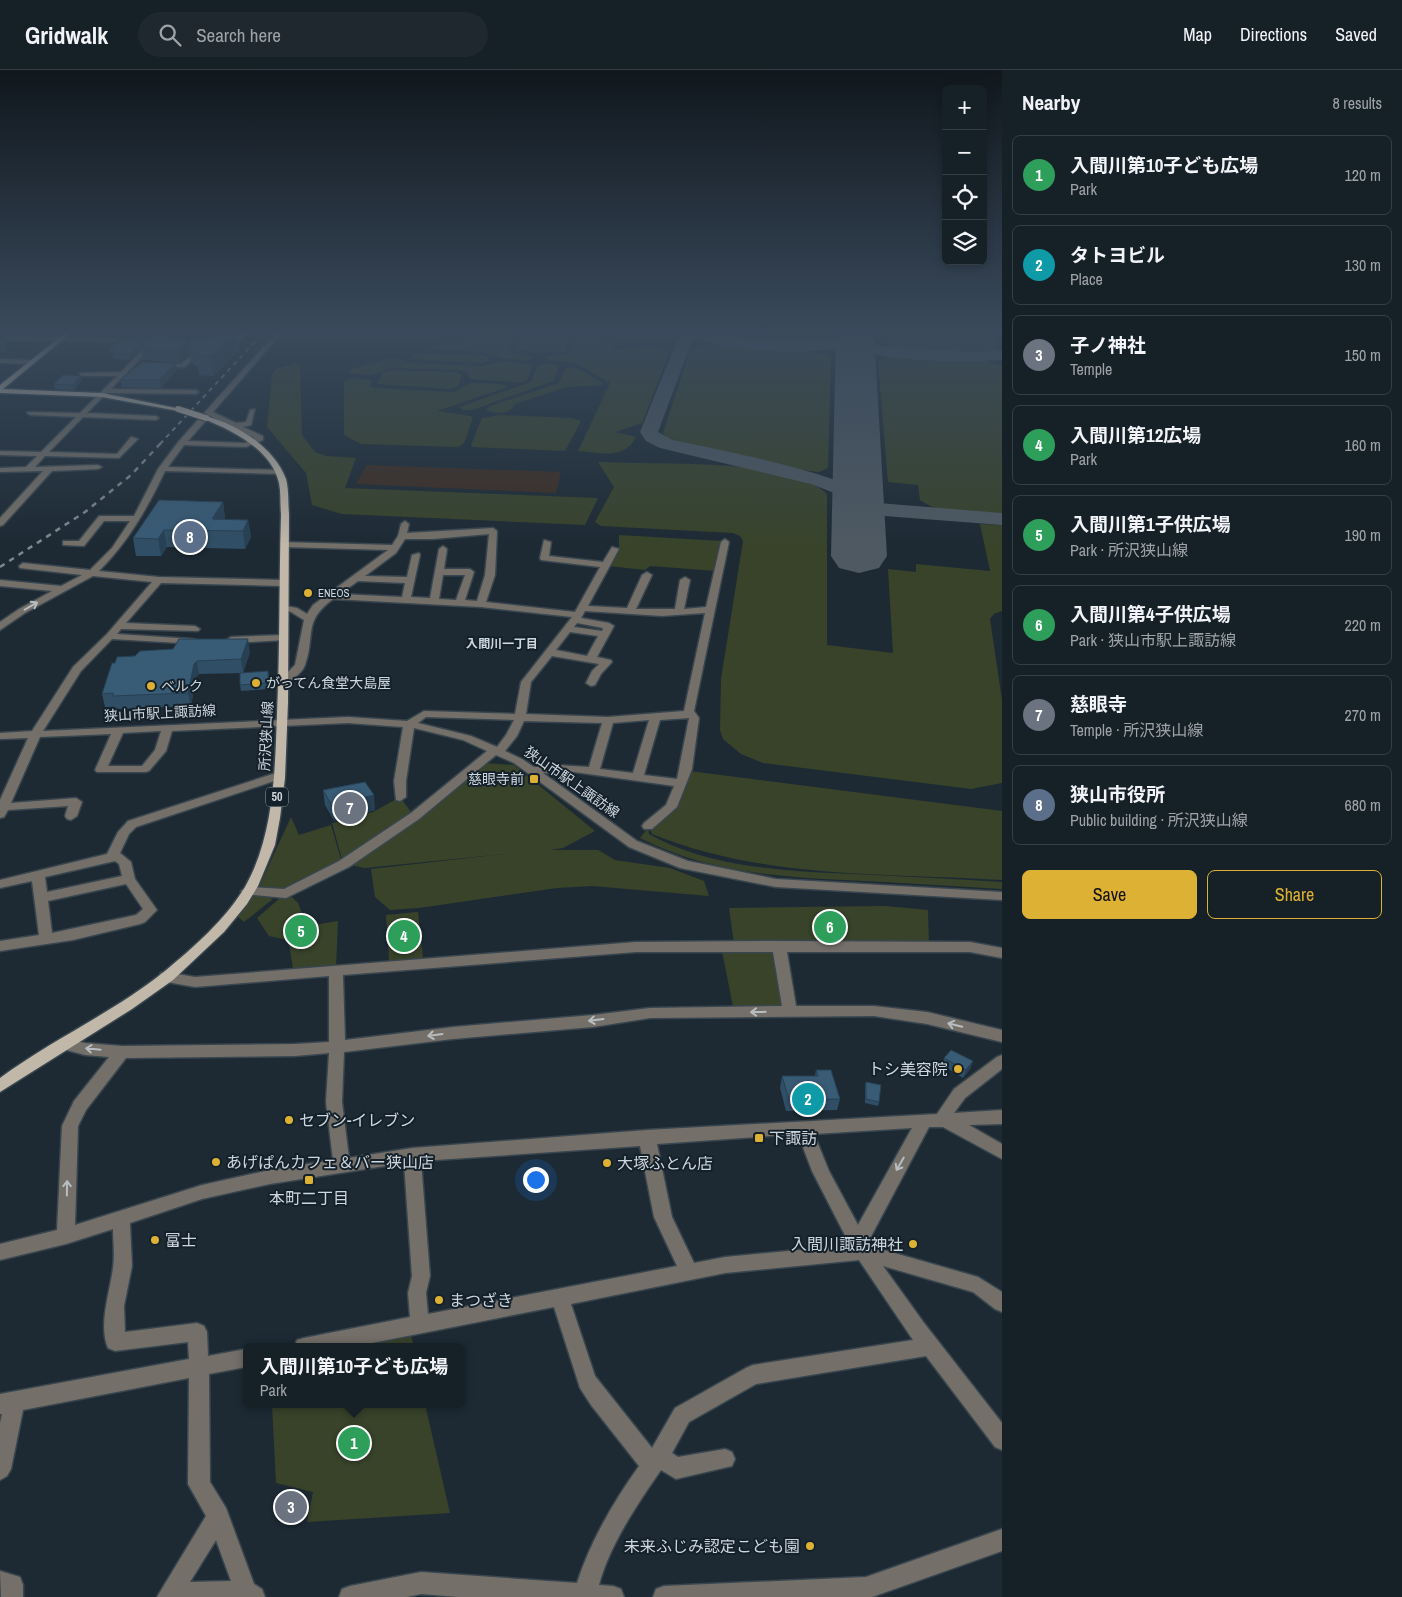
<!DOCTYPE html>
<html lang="en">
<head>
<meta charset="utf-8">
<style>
  body { margin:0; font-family:"Archivo Narrow","Noto Sans JP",sans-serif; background:#1f282f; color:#f1f3f6 }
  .controls { position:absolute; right:15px; top:15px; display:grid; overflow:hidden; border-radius:8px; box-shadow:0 2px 8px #0003 }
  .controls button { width:45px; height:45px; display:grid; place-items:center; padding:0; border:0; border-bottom:1px solid #353e44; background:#162027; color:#f1f3f6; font:25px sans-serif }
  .you { position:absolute; left:535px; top:1109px; width:18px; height:18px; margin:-12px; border:4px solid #fff; border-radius:50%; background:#1a73e8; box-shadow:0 0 0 8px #1a73e833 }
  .badge { display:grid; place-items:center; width:32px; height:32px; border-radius:50%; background:#ddb133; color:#fff; font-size:16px; font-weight:700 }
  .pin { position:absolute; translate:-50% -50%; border:2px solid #fff; box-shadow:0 1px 5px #0006 }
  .popup { position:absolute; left:243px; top:1273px; width:222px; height:65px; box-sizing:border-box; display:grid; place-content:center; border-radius:8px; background:#162027; filter:drop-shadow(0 1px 4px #0005); font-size:16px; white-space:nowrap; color:#9ea3a7 }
  .popup b { font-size:19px; color:#f1f3f6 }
  .popup::after { content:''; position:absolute; left:50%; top:100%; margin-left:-10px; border:10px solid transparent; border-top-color:#162027 }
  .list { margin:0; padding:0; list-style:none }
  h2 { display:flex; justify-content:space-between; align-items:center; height:65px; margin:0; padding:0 20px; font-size:21px }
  h2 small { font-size:16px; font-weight:400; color:#9ea3a7 }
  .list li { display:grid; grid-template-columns:32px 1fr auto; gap:15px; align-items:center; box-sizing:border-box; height:80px; margin:0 10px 10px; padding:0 10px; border:1px solid #353e44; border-radius:8px }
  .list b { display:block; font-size:19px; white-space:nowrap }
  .list p { margin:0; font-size:16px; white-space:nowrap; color:#9ea3a7 }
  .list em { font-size:16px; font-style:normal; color:#9ea3a7 }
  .actions { display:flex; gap:10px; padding:15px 20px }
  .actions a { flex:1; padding:11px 0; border:1px solid #ddb133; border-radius:8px; text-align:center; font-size:18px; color:#ddb133 }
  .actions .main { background:#ddb133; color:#111 }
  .icon { flex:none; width:28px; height:28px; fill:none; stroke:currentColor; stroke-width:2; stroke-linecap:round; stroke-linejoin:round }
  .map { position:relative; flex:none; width:1002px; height:1527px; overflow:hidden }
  header { display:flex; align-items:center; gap:30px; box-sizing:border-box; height:70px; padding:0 25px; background:#162027; border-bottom:1px solid #353e44 }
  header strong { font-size:24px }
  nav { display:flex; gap:28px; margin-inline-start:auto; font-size:18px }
  .search { width:350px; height:45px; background:#1f282f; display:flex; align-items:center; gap:12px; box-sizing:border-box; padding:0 18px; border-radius:28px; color:#9ea3a7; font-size:19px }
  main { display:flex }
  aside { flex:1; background:#162027 }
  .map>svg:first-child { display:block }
  .industrial { fill:#3c2c22 }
  .green { fill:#38432a }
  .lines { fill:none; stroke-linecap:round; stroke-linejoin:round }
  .taxiway { fill:#4e5962; fill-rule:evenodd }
  .runway { fill:#4e5962; fill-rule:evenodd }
  .minor-casing { stroke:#39464f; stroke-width:3 }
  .major-casing { stroke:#39464f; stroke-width:3 }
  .minor { fill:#747069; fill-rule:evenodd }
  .major { fill:#c1b8aa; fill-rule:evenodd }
  .rail-far1 { stroke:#7e8890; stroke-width:2; stroke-dasharray:4.5 4.5; stroke-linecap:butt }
  .rail { stroke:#7e8890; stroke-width:2.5; stroke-dasharray:5.5 5.5; stroke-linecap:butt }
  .major-bridge-casing { stroke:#39464f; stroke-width:8; stroke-linecap:butt }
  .major-bridge { stroke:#c1b8aa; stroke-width:6 }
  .wall { fill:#304e65 }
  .shaded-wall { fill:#274053 }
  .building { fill:#385b76; stroke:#274053 }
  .oneway { stroke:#b8bdc1 }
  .poi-dot { fill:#ddb133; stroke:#14202a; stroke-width:2 }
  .labels { text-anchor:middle; stroke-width:4; stroke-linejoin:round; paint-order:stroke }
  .far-poi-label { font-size:11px; fill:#cfd7de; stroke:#14202a; text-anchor:start }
  .far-neighbourhood-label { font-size:12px; font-weight:bold; fill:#cfd7de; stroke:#14202a }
  .shield { fill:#14202a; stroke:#97a0a8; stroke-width:1 }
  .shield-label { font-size:12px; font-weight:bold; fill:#cfd7de }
  .poi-label { font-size:14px; fill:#cfd7de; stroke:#14202a; text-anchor:start }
  .street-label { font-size:14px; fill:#cfd7de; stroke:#14202a }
  .near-poi-label { font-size:16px; fill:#cfd7de; stroke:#14202a; text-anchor:start }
</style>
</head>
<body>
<header>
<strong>Gridwalk</strong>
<div class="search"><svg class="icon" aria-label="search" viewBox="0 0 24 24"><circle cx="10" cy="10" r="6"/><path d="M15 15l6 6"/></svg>Search here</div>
<nav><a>Map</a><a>Directions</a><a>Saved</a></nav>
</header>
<main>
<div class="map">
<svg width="1002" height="1527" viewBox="0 0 1002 1527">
  <rect width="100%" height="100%" fill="#1d2a34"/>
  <!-- industrial -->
  <path class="industrial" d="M367,395L561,402L556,423L356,414Z"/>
  <!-- green -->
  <path class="green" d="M478,263H515L508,281L533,287L527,290L503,289L484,282L424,279Z
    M522,263H566L569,264L565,282L516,281Z
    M574,263H601V267L616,274L613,280C631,281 654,270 669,284L642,353L615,362L636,367C625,390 599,383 578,381L610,313L576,293L543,289L549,286L571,283L576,264Z
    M608,263H675L677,265C670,276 617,273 606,267Z
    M705,263H832L833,268C812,278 726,271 705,263Z
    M878,263H993L999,280L996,282C979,286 890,282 878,270Z
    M722,274L803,279L831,286L828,398L819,402L800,400L677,371L667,367L663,363L690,281L701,276Z
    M425,283L481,285L489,288L486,292L479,293L410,289L414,284Z
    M912,286L982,290L1002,296V443L942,440L930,436L920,430L918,415L888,412L878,291L890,287Z
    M393,288L413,293L482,296L504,291L533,295L527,310L522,312L477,310L469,308V303L461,300L391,298L371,305L348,303L351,299Z
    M295,293L300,295L302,365L315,382L326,386L356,388L345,418L598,428L585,455L342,444L312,435L306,403L267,357L272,305L276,299Z
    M547,293L559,296L553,311L473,340H463L459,337L531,312L538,296Z
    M567,297L577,298L603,313L602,315L567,317L515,334C510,345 495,344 486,340L490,336L559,313Z
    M391,300L456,302L462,305L458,316L450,319L377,314L383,302Z
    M352,308L369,310L372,311L370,316L376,318L454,322L470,313H478L502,314L508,317L437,341L471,346L473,348L464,373L458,377L361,374L344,365V311Z
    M500,345L572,348L581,351L565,381L472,377L471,375L482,348Z
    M598,392C648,394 699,392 749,398C764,400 822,412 827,425V575L893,583L888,499L916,502V494L990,501L980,454L1002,455V541L994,544L990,549L1002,630V713L971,719L763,693L741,684L723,669L720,660L721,609L743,471L740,466L733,463L601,456L595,452L614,417Z
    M619,465L722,471L716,501L650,496L645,500L608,496L619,483Z
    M483,693L514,695L595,761L563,778L550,780H598L615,790L670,798L704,811L709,826L592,816L557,818L419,838L390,840L375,827L371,799L504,784L365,798L345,794Z
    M689,701L1002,741V810C885,803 762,809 652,764L650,758L672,740Z
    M400,727L414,746L343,793L332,753L373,742Z
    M291,747L299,765L331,755L342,793L285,823L258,819Z
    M648,758L649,764C709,798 786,801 853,804C903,806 952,809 1002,812V819C963,817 923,814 884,812C802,808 715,807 640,768Z
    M255,824L273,829L244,852L238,847Z
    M291,826L298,833L307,856L338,851L336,896L293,899L289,873L283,869L269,866L257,848L280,828Z
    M885,836L928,840L929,875L734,874L729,838Z
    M418,842L423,888L389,891L386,845Z
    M769,880L773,883L784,933L780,938L733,937L722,881Z
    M411,1266L414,1277H361L360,1275Z
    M272,1334H425L450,1443L307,1452L313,1422L276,1413Z"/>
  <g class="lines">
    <!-- taxiway -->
    <path class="taxiway" d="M680,263H707L748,269L800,271L842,269L855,265L880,276L976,282L1002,280V290C974,292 872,293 852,275C813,286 731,282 693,268L658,362L673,370C709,378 851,404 868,429L866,432L1002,443V455L858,444L851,442L847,438L851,433L837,424L811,414L660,378L646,371L640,362Z"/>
    <!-- runway -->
    <path class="runway" d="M836,263H874L887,486L879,498L859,503L839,498L831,486Z"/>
    <!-- minor casing -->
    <g class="minor-casing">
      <path id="minor" d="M241,263H247L237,273L222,274L219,272L233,270Z
        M276,263H282L213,342L236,353L246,352L250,340L255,339L251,355L243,357L263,366V370L246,377L184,375L168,397L278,400H281V404L165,401C147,439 128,472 99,501L159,507L282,510L287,513L282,516L161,513L126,553L195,556L200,559L198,561L121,559L117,564L193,569L197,570V574L112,569L81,601L43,661L348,647L407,651L424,641L515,644L521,612L572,547L481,537L333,529C302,552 316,565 305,595C303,602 292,610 287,615H279V611L295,595L304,550L291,542L280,539V535L297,538L307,544L313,535L388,480L284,477L280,474L281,472L392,475L398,466L401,454L405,451L409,454L407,463L493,458L497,461L495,505L486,532L575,542L600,497L541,490L540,488L544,470L551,472L549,486L603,492L612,477L619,479L588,536L627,538L642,505L647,502L652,505L636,539H675L680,510L685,507L690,510L684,539L706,537L721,472L725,469L729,472L694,641L699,648L692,699L677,737L652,759H644L642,756L644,753L666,735L674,716L574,702L543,703L637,771L688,791L776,809L1002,822V830L776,817L680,798L629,777L514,693L496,685L419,749L349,797L286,828L243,824L241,821L248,817L284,819L339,791L411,743L487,681L463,670L414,658L406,711V727L400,731L396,730L394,711L403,657L348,653L172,661L166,681L149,701L145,702H97L95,700L111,664L40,667L11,733L76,728L82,732L77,746L71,750L67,749L65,746L68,736L8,740L4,747L0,748V730L28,668L0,669V663L32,661L73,597L107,564L152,512L93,506L25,543L0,560V552L19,539L52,521L0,516V510L61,516L82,505L20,498L19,496L23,493L90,500L112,478L130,451H104L84,476L63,475V471H79L99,446H134L158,399L179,371ZM210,346L254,368L245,373L188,371ZM489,464L485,505L477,531L465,530L474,502L470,499H444L447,479L443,476L439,479L430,528L411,527L420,485L419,483L412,485L407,507L365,506L396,483L405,469H433ZM443,505H465L456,530L439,529ZM358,511L405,513L402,527L340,524ZM585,541L662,546L705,543L684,641L608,647L526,644L531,612L552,586L599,594L592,601L586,613L591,616L595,615L601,604L612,592L611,590L597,587L614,556L609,553L581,548ZM577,553L603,558L602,561L574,557ZM570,562L598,566L587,586L556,580ZM426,647L514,650L506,665L497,677L471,666L418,653ZM689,648L677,709L644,705L660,650ZM649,650L633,703L600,699L613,653ZM524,651L602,653L589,697L556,695L534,697L522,689L505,681L517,666ZM161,661L155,680L142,696H108L123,663Z
        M0,266L167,270V272L156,273L111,319L196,320L199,322L196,324L107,323L87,343L156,346L159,348L156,350L83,347L49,382L117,384L131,367L138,369L119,388L45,386L35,397L98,395L102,397L98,399L52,401L3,455L0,456V448L43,401L0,402V398L26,397L37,386L0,385V381L41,382L76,347L30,345L27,343L28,342L80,343L117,306H81L79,303L121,302L150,272L0,270Z
        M200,276L205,277L185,297L161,298L158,296L161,294H181Z
        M0,289L32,290L35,292L32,294L0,293Z
        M283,565L288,568L286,570L231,573L226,570L231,567Z
        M279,702L283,704L285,706L283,708L136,757L129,764L120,783L131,792L135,809L157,840L145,852L140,854L73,870L0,881V871L39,865L32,811L0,818V810L107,784L118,762L128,751ZM115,791L119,794L122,806L47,822L45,807ZM126,814L143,839L136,845L52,863L48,831Z
        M779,871L970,872L1002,878V888L970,882H787L796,936H874L927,942L1002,960V972L927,954L874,946L650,948L593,957L453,969L344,982L342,1032L349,1088L412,1078L647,1060L937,1044L954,1019L997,987L1002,985V999L965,1028L954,1043L1002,1040V1054L969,1055L1002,1074V1089L943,1057H929L868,1172L870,1176L978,1207L1002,1222V1242L995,1239L973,1222L883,1196L924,1253L1002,1353V1380L995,1377L926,1286L756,1314L689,1352L672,1383L678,1387L725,1379L732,1382L735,1389L732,1396L676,1409L661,1400C638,1433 609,1476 599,1515L613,1516L621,1519L624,1527H458L421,1524L407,1527H339L342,1519L350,1516L421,1502L577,1513C590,1472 614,1431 639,1396L591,1335L580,1318L554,1237L352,1277H294L297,1270L304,1268L410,1247L408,1223L412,1206L404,1093L270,1114L202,1129L130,1153L132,1196L124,1236L125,1262L197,1253L204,1256L207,1262L208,1286L246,1279V1297L209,1304L210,1412L226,1438L254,1514L262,1519L265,1527H157L206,1446L188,1414L189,1308L23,1340L11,1399L7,1406L0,1410V1353L2,1344H0V1324L189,1289L188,1272L115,1281L108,1278C98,1255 110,1222 113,1198C115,1185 113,1171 113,1159L66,1174L0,1190V1174L57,1160L62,1056L74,1031L109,987L85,985L59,978L56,974L59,970L64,968L85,973L122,976L295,974L329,972V906L195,917L161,911L159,907L161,903L166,902L195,907L636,872ZM636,882H773L782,936L650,938L593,945L453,957L345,970L343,905ZM329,983L326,1032L333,1090L270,1100L202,1115L75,1155L78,1056L86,1040L126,988L295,986ZM912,1058L858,1155L829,1101L814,1064ZM798,1064L812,1101L850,1175L725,1187L694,1193L672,1147L657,1074ZM640,1076L654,1147L677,1196L428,1244L426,1223L430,1206L421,1091ZM859,1190L913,1270L753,1295L746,1298L675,1338L652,1378L595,1306L571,1234L725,1203ZM216,1470L231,1511L190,1512Z
        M1002,1459V1481L872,1527H653L656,1519L664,1516L866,1507Z
        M0,1501L20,1507L23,1515V1527H1Z"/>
    </g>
    <!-- major casing -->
    <g class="major-casing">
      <path id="major" d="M65,263H71L3,319L102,323L181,339L178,341L102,327L0,323V315Z
        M206,346C238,355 274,377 286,409C289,420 288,433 289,444L288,632L285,708L280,748L275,775L258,816L247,834L224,862L173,910L132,939L0,1022V1008C53,969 114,942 165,901C194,877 225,850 245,817C274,766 275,701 277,644C280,577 279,511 281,444C280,434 281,423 279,413C271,379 233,361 204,349L203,348Z"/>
    </g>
    <!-- minor -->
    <use href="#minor" class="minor"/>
    <!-- major -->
    <use href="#major" class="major"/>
    <!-- rail-far1 -->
    <path class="rail-far1" d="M160,374L263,263"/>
    <!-- rail -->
    <path class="rail" d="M0,497L85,442L131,405L161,373"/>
    <!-- major-bridge casing -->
    <g class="major-bridge-casing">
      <path id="major-bridge" d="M178,339L206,348"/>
    </g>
    <!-- major-bridge -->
    <use href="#major-bridge" class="major-bridge"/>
  </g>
  <!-- wall -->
  <path class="wall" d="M132,263H159L156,266L189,272L216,266L220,263H237L239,281L213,306L199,305L198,297L191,292L190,282L180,292L153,291V290H143L141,280L131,290L113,289L112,283H110L109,277L145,268L146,272L152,267H132Z
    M177,300L161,318L122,317L120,310Z
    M82,310L74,320L55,319L54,314Z
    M223,432L225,448L224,450H248L251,467L245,479L167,477L161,486H136L133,468Z
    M250,582L243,603L199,604L196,607L191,636L116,639L115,637H105L102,624L112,593Z
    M268,601L269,608V619L241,621L240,615Z
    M323,720L375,740L334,751L325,735Z
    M944,988L973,991L970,999L963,1008L942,995Z
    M816,1000L840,1029L837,1040L786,1041L780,1018L782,1006H815Z
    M866,1012L879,1032L878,1036L865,1033V1015Z"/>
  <!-- shaded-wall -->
  <path class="shaded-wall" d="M5,263L7,279L0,285V267Z
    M154,263H159L154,267Z
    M236,263L239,281L213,306L210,286Z
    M145,268L147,274L140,278L141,280L131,290L130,284Z
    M188,270L190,282L180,292L178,280Z
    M176,293L177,300L161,318L159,310Z
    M81,306L82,310L74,320L73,315Z
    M223,432L225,448L218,461L212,449Z
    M248,450L251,467L245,479L243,461Z
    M164,460L167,477L161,486L158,469Z
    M248,569L250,582L243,603L241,589Z
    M197,591L199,604L196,607L191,636L188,623L194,594Z
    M374,725L375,740L334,751L332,736Z
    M973,991L970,999L963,1008L966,1000Z"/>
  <!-- building -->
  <path class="building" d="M0,263H5L0,267Z
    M220,263H236L210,286L196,285L199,281L188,273L193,268L216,266Z
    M153,266H172L169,269L188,270L178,280L151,279L152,278H140Z
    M122,268H145L130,284L112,283L118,277H109Z
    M0,270L5,271L0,275Z
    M142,292L176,293L159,310H120Z
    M63,305L81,306L73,315L54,314Z
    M159,430L223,432L212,449L248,450L243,461L164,460L158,469L133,468Z
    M179,569H248L241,589L197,591L194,594L188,623L113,626V623L102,624L112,593H115L117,587L135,586L140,581L173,579Z
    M268,601V613L240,615V603Z
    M365,712L374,725L332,736L323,720Z
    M951,980L973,991L966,1000L944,988Z
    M816,1000H831L840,1029L789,1030L782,1006H818Z
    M866,1012L881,1015L879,1032L866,1029Z"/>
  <!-- one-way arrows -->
  <defs><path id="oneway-shaft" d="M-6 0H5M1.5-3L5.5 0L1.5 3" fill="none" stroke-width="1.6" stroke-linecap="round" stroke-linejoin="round" transform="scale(1.25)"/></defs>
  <g class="oneway">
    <use href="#oneway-shaft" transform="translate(31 536) rotate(-30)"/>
    <use href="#oneway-shaft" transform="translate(758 942) rotate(179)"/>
    <use href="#oneway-shaft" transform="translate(596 950) rotate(173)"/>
    <use href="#oneway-shaft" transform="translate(955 955) rotate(-166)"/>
    <use href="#oneway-shaft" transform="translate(435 965) rotate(172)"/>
    <use href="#oneway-shaft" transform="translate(93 979) rotate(-174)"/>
    <use href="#oneway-shaft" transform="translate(900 1094) rotate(120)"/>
    <use href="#oneway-shaft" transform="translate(67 1118) rotate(-89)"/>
  </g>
  <!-- sky -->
  <linearGradient id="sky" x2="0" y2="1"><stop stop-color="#10171d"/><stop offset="0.55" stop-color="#3a4a5c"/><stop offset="1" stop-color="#3a4a5c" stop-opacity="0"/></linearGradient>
  <rect width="1002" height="476" fill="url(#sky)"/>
  <!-- markers -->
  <g class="poi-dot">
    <circle cx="308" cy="523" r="5"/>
    <circle cx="256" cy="613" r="5"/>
    <circle cx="151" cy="616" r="5"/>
    <rect x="529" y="704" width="10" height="10" rx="2.5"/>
    <circle cx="958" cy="999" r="5"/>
    <circle cx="289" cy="1050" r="5"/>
    <rect x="754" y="1063" width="10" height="10" rx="2.5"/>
    <circle cx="216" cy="1092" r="5"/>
    <circle cx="607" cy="1093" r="5"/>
    <rect x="304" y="1105" width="10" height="10" rx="2.5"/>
    <circle cx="155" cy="1170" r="5"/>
    <circle cx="913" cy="1174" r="5"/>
    <circle cx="439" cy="1230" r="5"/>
    <circle cx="810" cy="1476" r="5"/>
  </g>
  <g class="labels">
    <!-- far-poi labels -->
    <g class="far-poi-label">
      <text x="318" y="527">ENEOS</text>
    </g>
    <!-- far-neighbourhood labels -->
    <g class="far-neighbourhood-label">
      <text x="502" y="578">入間川一丁目</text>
    </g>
    <!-- shield labels -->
    <rect class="shield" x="266" y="717.5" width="22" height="19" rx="4"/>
    <g class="shield-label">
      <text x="277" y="731">50</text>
    </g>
    <!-- poi labels -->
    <g class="poi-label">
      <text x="266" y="618">がってん食堂大島屋</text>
      <text x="161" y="621">ベルク</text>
      <text x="524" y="714" text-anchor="end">慈眼寺前</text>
    </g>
    <!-- street labels -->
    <g class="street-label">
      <text transform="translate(160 643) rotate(-3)" y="5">狭山市駅上諏訪線</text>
      <text transform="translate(266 666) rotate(-87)" y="5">所沢狭山線</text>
      <text transform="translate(572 712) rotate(35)" y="5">狭山市駅上諏訪線</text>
    </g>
    <!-- near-poi labels -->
    <g class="near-poi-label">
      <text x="948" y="1005" text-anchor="end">トシ美容院</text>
      <text x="299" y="1056">セブン-イレブン</text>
      <text x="769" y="1074">下諏訪</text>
      <text x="226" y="1098">あげぱんカフェ＆バー狭山店</text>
      <text x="617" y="1099">大塚ふとん店</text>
      <text x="309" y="1134" text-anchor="middle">本町二丁目</text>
      <text x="165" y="1176">富士</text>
      <text x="903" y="1180" text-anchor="end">入間川諏訪神社</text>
      <text x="449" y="1236">まつざき</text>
      <text x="800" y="1482" text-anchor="end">未来ふじみ認定こども園</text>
    </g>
  </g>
</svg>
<div class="controls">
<button>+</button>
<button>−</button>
<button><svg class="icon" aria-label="locate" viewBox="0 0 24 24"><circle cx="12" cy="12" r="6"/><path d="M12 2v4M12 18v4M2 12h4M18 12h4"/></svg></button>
<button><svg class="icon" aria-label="layers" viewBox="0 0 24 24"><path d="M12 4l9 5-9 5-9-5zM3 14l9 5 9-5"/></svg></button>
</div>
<div class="you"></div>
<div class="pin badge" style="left:354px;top:1373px;background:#2e9e5b">1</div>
<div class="popup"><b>入間川第10子ども広場</b>Park</div>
<div class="pin badge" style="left:808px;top:1029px;background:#0f9aa8">2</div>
<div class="pin badge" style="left:291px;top:1437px;background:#6b7280">3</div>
<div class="pin badge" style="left:404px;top:866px;background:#2e9e5b">4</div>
<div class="pin badge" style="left:301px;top:861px;background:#2e9e5b">5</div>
<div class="pin badge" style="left:830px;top:857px;background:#2e9e5b">6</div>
<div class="pin badge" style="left:350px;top:738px;background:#6b7280">7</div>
<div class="pin badge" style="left:190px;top:467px;background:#5c6f8a">8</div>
</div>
<aside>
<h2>Nearby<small>8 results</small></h2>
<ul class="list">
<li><span class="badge" style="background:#2e9e5b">1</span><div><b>入間川第10子ども広場</b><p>Park</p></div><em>120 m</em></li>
<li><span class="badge" style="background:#0f9aa8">2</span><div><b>タトヨビル</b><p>Place</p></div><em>130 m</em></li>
<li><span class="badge" style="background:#6b7280">3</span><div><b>子ノ神社</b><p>Temple</p></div><em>150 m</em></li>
<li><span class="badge" style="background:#2e9e5b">4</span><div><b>入間川第12広場</b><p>Park</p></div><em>160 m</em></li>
<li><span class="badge" style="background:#2e9e5b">5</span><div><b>入間川第1子供広場</b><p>Park · 所沢狭山線</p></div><em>190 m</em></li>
<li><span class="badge" style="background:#2e9e5b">6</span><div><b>入間川第4子供広場</b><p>Park · 狭山市駅上諏訪線</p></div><em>220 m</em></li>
<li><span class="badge" style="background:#6b7280">7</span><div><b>慈眼寺</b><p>Temple · 所沢狭山線</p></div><em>270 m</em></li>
<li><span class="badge" style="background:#5c6f8a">8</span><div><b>狭山市役所</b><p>Public building · 所沢狭山線</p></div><em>680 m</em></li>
</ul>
<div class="actions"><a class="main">Save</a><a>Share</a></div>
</aside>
</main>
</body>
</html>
